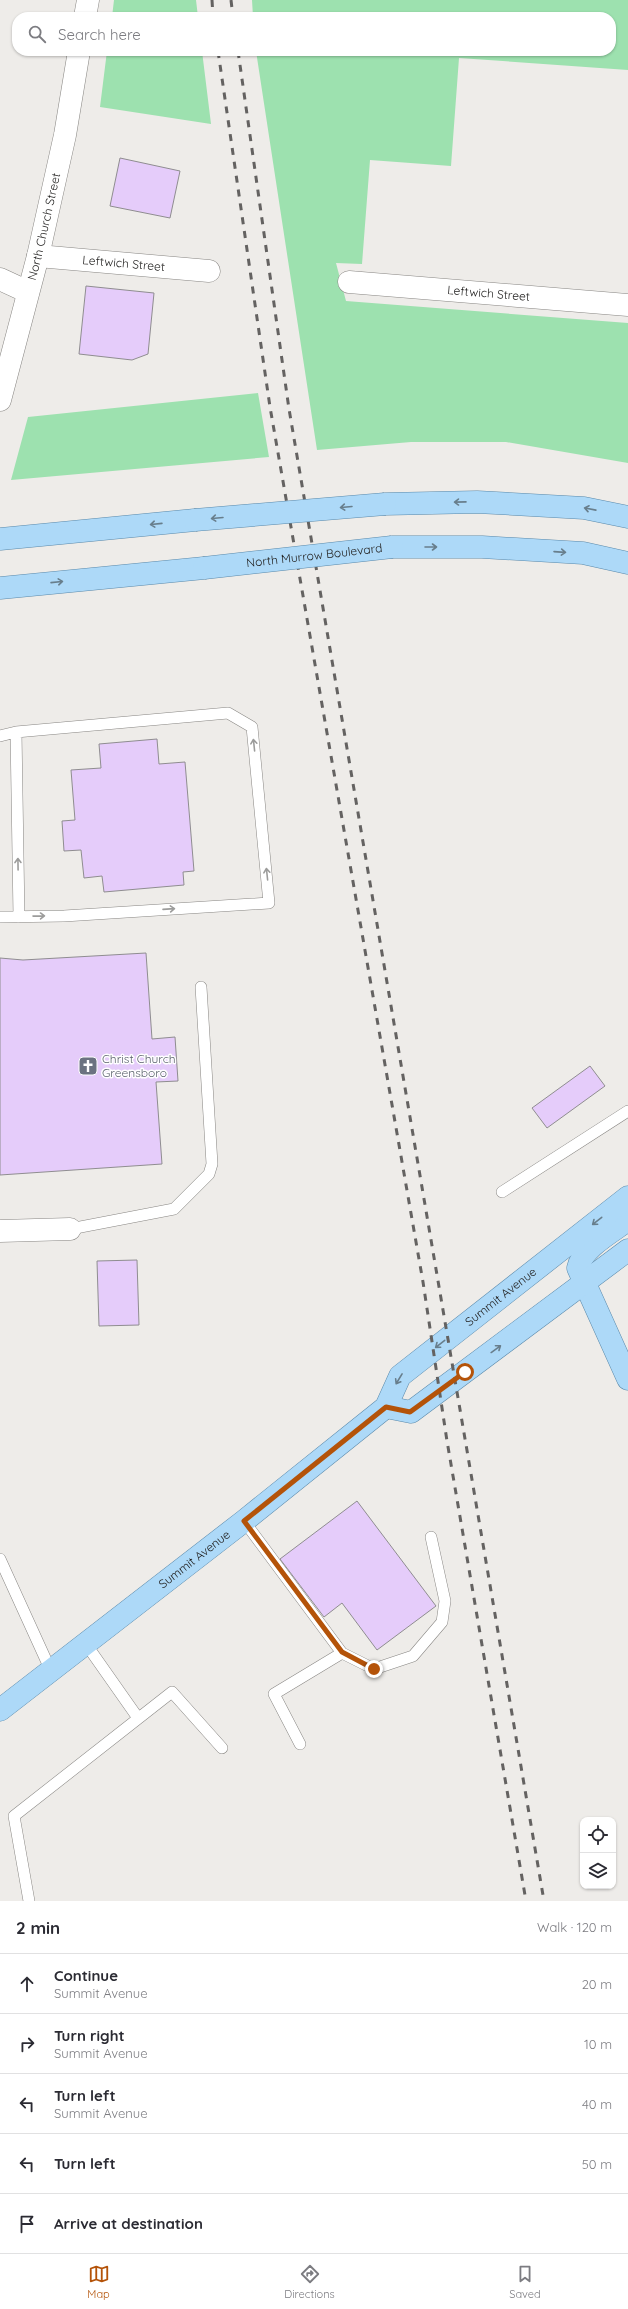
<!DOCTYPE html>
<html lang="en">
<head>
<meta charset="utf-8">
<style>
  body { margin:0; font-family:Quicksand,sans-serif; background:#f2f2f3; color:#2b2b33 }
  .controls { position:absolute; right:12px; bottom:12px; display:grid; overflow:hidden; border-radius:8px; box-shadow:0 1px 3px #0004 }
  .controls button { width:36px; height:36px; display:grid; place-items:center; padding:0; border:0; border-bottom:1px solid #e1e1e2; background:#fff; color:#2b2b33; font:20px sans-serif }
  .stop { position:absolute; width:12px; height:12px; margin:-9px; border:3px solid #b45309; border-radius:50%; background:#fff }
  .stop.end { background:#b45309; border-color:#fff; box-shadow:0 1px 4px #0008 }
  .list { margin:0; padding:0; list-style:none }
  h2 { display:flex; justify-content:space-between; align-items:center; height:52px; margin:0; padding:0 16px; font-size:17px }
  h2 small { font-size:13px; font-weight:400; color:#7c7c81 }
  .list li { display:grid; grid-template-columns:26px 1fr auto; gap:12px; align-items:center; box-sizing:border-box; height:60px; padding:0 16px; border-top:1px solid #e1e1e2 }
  .list b { display:block; font-size:15px; white-space:nowrap }
  .list p { margin:0; font-size:13px; white-space:nowrap; color:#7c7c81 }
  .list em { font-size:13px; font-style:normal; color:#7c7c81 }
  .icon { flex:none; width:22px; height:22px; fill:none; stroke:currentColor; stroke-width:2; stroke-linecap:round; stroke-linejoin:round }
  .map { position:relative; flex:none; width:628px; height:1901px; overflow:hidden }
  .search { position:absolute; background:#fff; box-shadow:0 1px 3px #0004; left:12px; right:12px; top:12px; height:44px; display:flex; align-items:center; gap:10px; box-sizing:border-box; padding:0 14px; border-radius:16px; color:#7c7c81; font-size:15px }
  .sheet { height:352px; background:#fff }
  nav { display:flex; justify-content:space-around; align-items:center; box-sizing:border-box; height:56px; border-top:1px solid #e1e1e2; background:#fff; font-size:11px; color:#7c7c81 }
  nav a { display:grid; justify-items:center; gap:2px }
  nav .on { color:#b45309 }
  .map>svg:first-child { display:block }
  .green { fill:#9de1af }
  .building { fill:#e5ccfa; stroke:#8f8d90 }
  .lines { fill:none; stroke-linecap:round; stroke-linejoin:round }
  .service-casing { stroke:#888683; stroke-width:12 }
  .minor-casing { stroke:#888683; stroke-width:23 }
  .tertiary-casing { stroke:#888683; stroke-width:23 }
  .primary-casing { stroke:#5a89aa; stroke-width:23 }
  .service { stroke:#fff; stroke-width:11 }
  .minor { stroke:#fff; stroke-width:22 }
  .tertiary { stroke:#fff; stroke-width:22 }
  .primary { stroke:#add9f8; stroke-width:22 }
  .rail { stroke:#646261; stroke-width:3; stroke-dasharray:7 7; stroke-linecap:butt }
  .primary-bridge-casing { stroke:#5a89aa; stroke-width:23; stroke-linecap:butt }
  .primary-bridge { stroke:#add9f8; stroke-width:22 }
  .oneway { stroke:#687e8c }
  .oneway2 { stroke:#9c9c9b }
  .route { stroke:#b45309; stroke-width:5 }
  .labels { text-anchor:middle; stroke-width:3; stroke-linejoin:round; paint-order:stroke }
  .street-label { font-size:12px; fill:#232221; stroke:#fff }
  .worship-label { font-size:12px; fill:#5b616d; stroke:#fff; text-anchor:start }
</style>
</head>
<body>
<div class="map">
<svg width="628" height="1901" viewBox="0 0 628 1901">
  <rect width="100%" height="100%" fill="#eeece9"/>
  <!-- green -->
  <path class="green" d="M114,0H196L198,17H112Z
    M252,0H628V70L459,58L451,166L370,160L362,264L336,263L346,301L628,323V463L506,442H411L317,450L256,51H611V17H253Z
    M107,51H202L211,124L100,107Z
    M258,393L269,457L11,480L28,417Z"/>
  <!-- building -->
  <path class="building" d="M120,158L180,171L170,218L110,206Z
    M86,286L154,293L148,354L132,360L79,354Z
    M157,739L159,764L185,762L194,871L183,872L184,885L104,892L102,876L84,878L81,850L64,851L62,821L75,820L71,770L101,768L99,744Z
    M146,953L152,1039L175,1037L178,1081L156,1082L162,1164L0,1175V958L23,960Z
    M590,1066L605,1086L547,1128L532,1108Z
    M137,1260L139,1325L99,1326L97,1261Z
    M357,1501L436,1606L377,1650L342,1603L324,1617L280,1559Z"/>
  <g class="lines">
    <!-- service casing -->
    <g class="service-casing">
      <path id="service" d="M16,732L19,917
        M0,736L16,732L228,713L252,727L269,903L64,916L0,917
        M502,1192L628,1111
        M70,1229L174,1209L209,1174L212,1164L201,987
        M244,1521L342,1653L374,1669L413,1656L442,1622L445,1601L431,1537
        M0,1559L51,1671
        M86,1644L138,1718
        M300,1744L274,1694L342,1653
        M29,1901L14,1816L172,1692L222,1748"/>
    </g>
    <!-- minor casing -->
    <g class="minor-casing">
      <g id="minor">
        <path id="s1" d="M38,256L209,271"/>
        <path d="M0,279L28,292"/>
        <path id="s2" d="M349,282L628,305"/>
        <path d="M0,1231L70,1229"/>
      </g>
    </g>
    <!-- tertiary casing -->
    <g class="tertiary-casing">
      <g id="tertiary">
        <path d="M85,17L88,0"/>
        <path id="s3" d="M0,400L38,256L65,135L79,51"/>
      </g>
    </g>
    <!-- primary casing -->
    <g class="primary-casing">
      <g id="primary">
        <path d="M385,504L477,502L584,508L628,517"/>
        <path d="M0,539L195,520"/>
        <path d="M392,547H482L583,553L628,563"/>
        <path d="M0,588L204,568"/>
        <path d="M628,1220C612,1232 582,1248 578,1268L628,1379"/>
        <path d="M386,1407L411,1412L628,1250"/>
        <path id="s4" d="M0,1710L244,1521L386,1407L400,1376L628,1197"/>
      </g>
    </g>
    <!-- service -->
    <use href="#service" class="service"/>
    <!-- minor -->
    <use href="#minor" class="minor"/>
    <!-- tertiary -->
    <use href="#tertiary" class="tertiary"/>
    <!-- primary -->
    <use href="#primary" class="primary"/>
    <!-- rail -->
    <path class="rail" d="M212,0L213,17
      M231,0L233,17
      M218,51L270,407L423,1282L447,1441L526,1901
      M238,51L289,409L544,1901"/>
    <!-- primary-bridge casing -->
    <g class="primary-bridge-casing">
      <g id="primary-bridge">
        <path d="M195,520L385,504"/>
        <path id="s5" d="M204,568L392,547"/>
      </g>
    </g>
    <!-- primary-bridge -->
    <use href="#primary-bridge" class="primary-bridge"/>
  </g>
  <!-- one-way arrows -->
  <defs><path id="oneway-shaft" d="M-6 0H5M1.5-3L5.5 0L1.5 3" fill="none" stroke-width="1.6" stroke-linecap="round" stroke-linejoin="round"/></defs>
  <g class="oneway">
    <use href="#oneway-shaft" transform="translate(460 502) rotate(179)"/>
    <use href="#oneway-shaft" transform="translate(346 507) rotate(175)"/>
    <use href="#oneway-shaft" transform="translate(590 509) rotate(-169)"/>
    <use href="#oneway-shaft" transform="translate(217 518) rotate(175)"/>
    <use href="#oneway-shaft" transform="translate(156 524) rotate(174)"/>
    <use href="#oneway-shaft" transform="translate(431 547)"/>
    <use href="#oneway-shaft" transform="translate(560 552) rotate(4)"/>
    <use href="#oneway-shaft" transform="translate(57 582) rotate(-6)"/>
    <use href="#oneway-shaft" transform="translate(597 1221) rotate(142)"/>
    <use href="#oneway-shaft" transform="translate(440 1344) rotate(142)"/>
    <use href="#oneway-shaft" transform="translate(496 1349) rotate(-36)"/>
    <use href="#oneway-shaft" transform="translate(399 1379) rotate(121)"/>
  </g>
  <g class="oneway2">
    <use href="#oneway-shaft" transform="translate(254 745) rotate(-96)"/>
    <use href="#oneway-shaft" transform="translate(18 864) rotate(-91)"/>
    <use href="#oneway-shaft" transform="translate(267 874) rotate(-96)"/>
    <use href="#oneway-shaft" transform="translate(169 909) rotate(-4)"/>
    <use href="#oneway-shaft" transform="translate(39 916) rotate(-1)"/>
  </g>
  <g class="lines">
    <!-- route -->
    <path class="route" d="M374,1669L342,1652L244,1521L386,1407L410,1412L465,1372"/>
  </g>
  <!-- icons -->
  <defs>
    <g id="church-square" transform="scale(1)"><rect x="-9" y="-9" width="18" height="18" rx="4" fill="#6b7280" stroke="#fff"/><path d="M-1.2-6h2.4v3.5h3.3v2.4h-3.3V6h-2.4V-.1h-3.3v-2.4h3.3Z" fill="#fff"/></g>
  </defs>
  <g fill-rule="evenodd">
    <use href="#church-square" x="88" y="1066"/>
  </g>
  <g class="labels">
    <!-- street labels -->
    <g class="street-label">
      <text dy="4" stroke="none"><textPath href="#s3" startOffset="179">North Church Street</textPath></text>
      <text dy="4" stroke="none"><textPath href="#s1" startOffset="86">Leftwich Street</textPath></text>
      <text dy="4" stroke="none"><textPath href="#s2" startOffset="140">Leftwich Street</textPath></text>
      <text dy="4" stroke="none"><textPath href="#s5" startOffset="111">North Murrow Boulevard</textPath></text>
      <text dy="4" stroke="none"><textPath href="#s4" startOffset="653">Summit Avenue</textPath></text>
      <text dy="4" stroke="none"><textPath href="#s4" startOffset="246">Summit Avenue</textPath></text>
    </g>
    <!-- worship labels -->
    <g class="worship-label">
      <text x="102" y="1063">Christ Church<tspan x="102" dy="14">Greensboro</tspan></text>
    </g>
  </g>
</svg>
<div class="controls">
<button><svg class="icon" aria-label="locate" viewBox="0 0 24 24"><circle cx="12" cy="12" r="6"/><path d="M12 2v4M12 18v4M2 12h4M18 12h4"/></svg></button>
<button><svg class="icon" aria-label="layers" viewBox="0 0 24 24"><path d="M12 4l9 5-9 5-9-5zM3 14l9 5 9-5"/></svg></button>
</div>
<div class="stop" style="left:465px;top:1372px"></div>
<div class="stop end" style="left:374px;top:1669px"></div>
<div class="search"><svg class="icon" aria-label="search" viewBox="0 0 24 24"><circle cx="10" cy="10" r="6"/><path d="M15 15l6 6"/></svg>Search here</div>
</div>
<section class="sheet">
<h2>2 min<small>Walk · 120 m</small></h2>
<ul class="list">
<li><svg class="icon" aria-label="ahead" viewBox="0 0 24 24"><path d="M12 20V5M6 11l6-6 6 6"/></svg><div><b>Continue</b><p>Summit Avenue</p></div><em>20 m</em></li>
<li><svg class="icon" aria-label="right" viewBox="0 0 24 24"><path d="M7 20v-9h11M14 6l5 5-5 5"/></svg><div><b>Turn right</b><p>Summit Avenue</p></div><em>10 m</em></li>
<li><svg class="icon" aria-label="left" viewBox="0 0 24 24"><path d="M17 20v-9H6M10 6l-5 5 5 5"/></svg><div><b>Turn left</b><p>Summit Avenue</p></div><em>40 m</em></li>
<li><svg class="icon" aria-label="left" viewBox="0 0 24 24"><path d="M17 20v-9H6M10 6l-5 5 5 5"/></svg><div><b>Turn left</b></div><em>50 m</em></li>
<li><svg class="icon" aria-label="arrive" viewBox="0 0 24 24"><path d="M6 21V4h12l-3 4 3 4H6"/></svg><div><b>Arrive at destination</b></div></li>
</ul>
</section>
<nav>
<a class="on"><svg class="icon" aria-label="map" viewBox="0 0 24 24"><path d="M3 6l6-2 6 2 6-2v14l-6 2-6-2-6 2zM9 4v14M15 6v14"/></svg>Map</a>
<a><svg class="icon" aria-label="directions" viewBox="0 0 24 24"><path d="M12 3l9 9-9 9-9-9zM9 14v-3h6M13 9l2 2-2 2"/></svg>Directions</a>
<a><svg class="icon" aria-label="saved" viewBox="0 0 24 24"><path d="M7 4h10v16l-5-4-5 4z"/></svg>Saved</a>
</nav>
</body>
</html>
